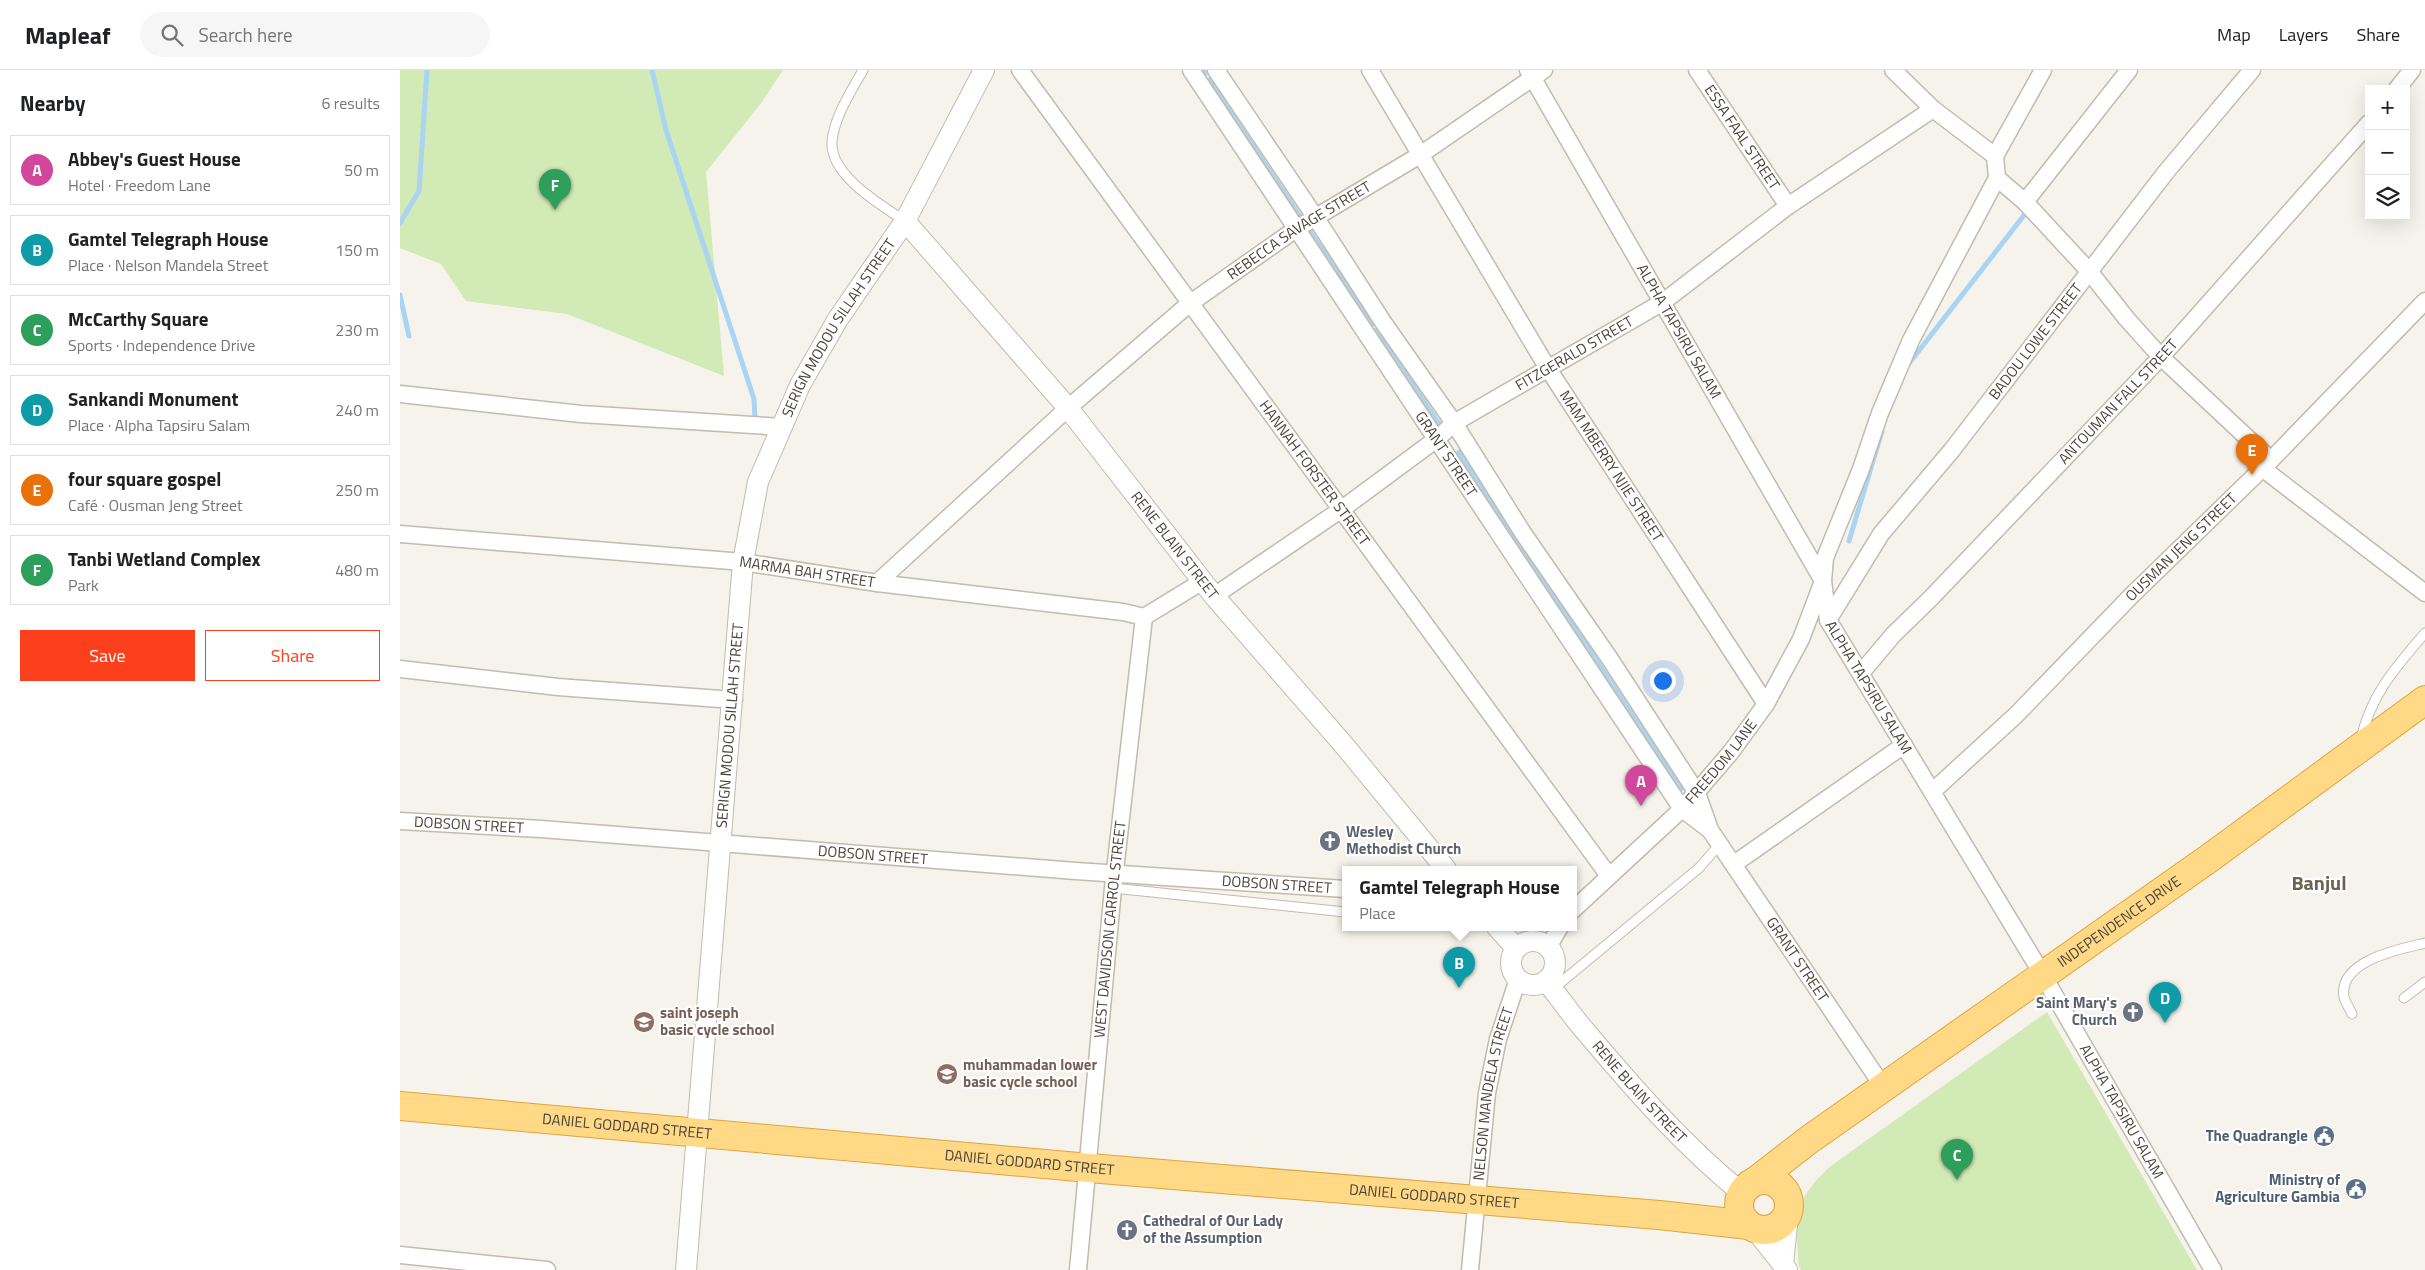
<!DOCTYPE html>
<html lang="en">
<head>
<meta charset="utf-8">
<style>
  body { margin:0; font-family:"Titillium Web",sans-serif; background:#f6f6f6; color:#202124 }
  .controls { position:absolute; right:15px; top:15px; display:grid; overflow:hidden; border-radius:0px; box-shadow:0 5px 20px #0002 }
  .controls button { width:45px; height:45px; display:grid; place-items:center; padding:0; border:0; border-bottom:1px solid #e0e0e0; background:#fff; color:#202124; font:25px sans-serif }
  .you { position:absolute; left:1262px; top:610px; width:18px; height:18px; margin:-12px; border:4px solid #fff; border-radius:50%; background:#1a73e8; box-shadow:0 0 0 8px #1a73e833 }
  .badge { display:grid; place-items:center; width:32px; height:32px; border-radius:50%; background:#fc3f1d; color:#fff; font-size:16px; font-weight:700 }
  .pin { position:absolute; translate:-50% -41px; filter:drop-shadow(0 1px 2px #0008) }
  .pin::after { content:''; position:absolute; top:26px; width:18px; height:15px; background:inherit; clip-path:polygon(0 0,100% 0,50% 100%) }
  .popup { position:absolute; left:942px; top:796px; width:235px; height:65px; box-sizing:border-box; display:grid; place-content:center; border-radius:0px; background:#fff; filter:drop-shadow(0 1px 4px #0005); font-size:16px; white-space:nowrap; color:#757577 }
  .popup b { font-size:19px; color:#202124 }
  .popup::after { content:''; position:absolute; left:50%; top:100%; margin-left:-10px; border:10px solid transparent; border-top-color:#fff }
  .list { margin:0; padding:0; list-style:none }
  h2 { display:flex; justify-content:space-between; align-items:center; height:65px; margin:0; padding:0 20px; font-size:21px }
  h2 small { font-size:16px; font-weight:400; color:#757577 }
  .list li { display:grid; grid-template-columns:32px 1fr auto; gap:15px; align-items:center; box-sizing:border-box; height:70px; margin:0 10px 10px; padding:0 10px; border:1px solid #e0e0e0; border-radius:0px }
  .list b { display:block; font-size:19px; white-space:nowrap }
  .list p { margin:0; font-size:16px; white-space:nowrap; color:#757577 }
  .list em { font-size:16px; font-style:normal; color:#757577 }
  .actions { display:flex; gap:10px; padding:15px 20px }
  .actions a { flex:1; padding:11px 0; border:1px solid #fc3f1d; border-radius:0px; text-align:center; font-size:18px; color:#fc3f1d }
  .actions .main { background:#fc3f1d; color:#fff }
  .icon { flex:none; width:28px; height:28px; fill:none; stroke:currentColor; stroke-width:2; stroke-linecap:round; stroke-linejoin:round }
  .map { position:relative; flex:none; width:2025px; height:1200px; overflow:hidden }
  header { display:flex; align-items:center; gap:30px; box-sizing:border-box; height:70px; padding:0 25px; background:#fff; border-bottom:1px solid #e0e0e0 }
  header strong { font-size:24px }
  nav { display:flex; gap:28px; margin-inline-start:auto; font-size:18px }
  .search { width:350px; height:45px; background:#f6f6f6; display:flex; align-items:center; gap:12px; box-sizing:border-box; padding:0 18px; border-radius:28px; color:#757577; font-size:19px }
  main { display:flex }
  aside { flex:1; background:#fff }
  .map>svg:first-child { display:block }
  .green { fill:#d2eab5 }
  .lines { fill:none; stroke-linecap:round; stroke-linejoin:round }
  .stream { stroke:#a9d4f2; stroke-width:5 }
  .service-casing { stroke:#c2bbae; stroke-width:11 }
  .minor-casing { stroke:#c2bbae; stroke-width:19 }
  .tertiary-casing { stroke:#c2bbae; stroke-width:22 }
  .trunk-casing { stroke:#e0a43c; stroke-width:30 }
  .service { stroke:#fff; stroke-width:9 }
  .minor { stroke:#fff; stroke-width:16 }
  .tertiary { stroke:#fff; stroke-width:20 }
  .trunk { stroke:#ffd985; stroke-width:28 }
  .labels { text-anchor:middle; stroke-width:4.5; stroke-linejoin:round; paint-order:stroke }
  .street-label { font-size:15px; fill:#4b4439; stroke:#fff }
  .worship-label { font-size:15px; font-weight:bold; fill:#5b616d; stroke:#fff; text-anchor:start }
  .education-label { font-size:15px; font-weight:bold; fill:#785e54; stroke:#fff; text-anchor:start }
  .service-label { font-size:15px; font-weight:bold; fill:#4e5e75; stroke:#fff; text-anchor:end }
  .district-label { font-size:20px; font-weight:bold; fill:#6e6250; stroke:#fff }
</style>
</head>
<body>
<header>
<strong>Mapleaf</strong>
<div class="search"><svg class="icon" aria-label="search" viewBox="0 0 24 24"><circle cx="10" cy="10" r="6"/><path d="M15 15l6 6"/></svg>Search here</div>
<nav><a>Map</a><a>Layers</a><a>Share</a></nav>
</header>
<main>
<aside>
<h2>Nearby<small>6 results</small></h2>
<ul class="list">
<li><span class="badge" style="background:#d1479c">A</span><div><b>Abbey's Guest House</b><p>Hotel · Freedom Lane</p></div><em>50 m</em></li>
<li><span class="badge" style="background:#0f9aa8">B</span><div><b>Gamtel Telegraph House</b><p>Place · Nelson Mandela Street</p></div><em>150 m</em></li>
<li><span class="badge" style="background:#2e9e5b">C</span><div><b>McCarthy Square</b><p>Sports · Independence Drive</p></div><em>230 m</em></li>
<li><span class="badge" style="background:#0f9aa8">D</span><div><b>Sankandi Monument</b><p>Place · Alpha Tapsiru Salam</p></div><em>240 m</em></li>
<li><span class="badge" style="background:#e8710a">E</span><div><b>four square gospel</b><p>Café · Ousman Jeng Street</p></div><em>250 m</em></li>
<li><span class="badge" style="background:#2e9e5b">F</span><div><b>Tanbi Wetland Complex</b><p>Park</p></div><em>480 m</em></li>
</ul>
<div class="actions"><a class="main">Save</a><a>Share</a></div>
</aside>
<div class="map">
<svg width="2025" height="1200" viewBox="0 0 2025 1200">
  <rect width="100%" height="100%" fill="#f6f3ec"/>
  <!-- green -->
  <path class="green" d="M0,0H383L362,32L306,102L324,306L167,244L66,231L41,194L0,178Z
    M1647,942L1797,1200H1401L1399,1197C1395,1148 1393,1129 1432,1095Z"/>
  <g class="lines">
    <!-- stream -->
    <path class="stream" d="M252,0L266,60L354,329L355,350
      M803,0L805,4
      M809,10L899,145
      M0,153L19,121L27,0
      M909,160L973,254
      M0,225L9,266
      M976,260L1039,354
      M1507,296L1625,144
      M1059,382L1281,719
      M1449,471L1482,361"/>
    <!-- service casing -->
    <g class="service-casing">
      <path id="service" d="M463,0C451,22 435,45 432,71C429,105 481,135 505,151
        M1961,669C1971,624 1996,597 2025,563
        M713,818L945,842
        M1153,919L1299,798L1320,774
        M2004,928L2025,912
        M1952,944C1950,939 1945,932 1944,927C1938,890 2001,879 2025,873"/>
    </g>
    <!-- minor casing -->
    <g class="minor-casing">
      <g id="minor">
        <path id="s1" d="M620,0L1209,806"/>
        <path id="s2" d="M791,0L1282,739L1310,760"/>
        <path id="s3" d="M816,0L916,148L983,252L1054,353L1123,463L1210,589L1297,723L1310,760L1484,1018"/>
        <path id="s4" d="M970,0L1147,297L1366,634"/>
        <path id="s5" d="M1128,0L1423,511L1428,550L1644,907L1813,1200"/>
        <path id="s6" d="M1297,0L1388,136"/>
        <path d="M1493,0L1533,39L1595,86"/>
        <path d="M1997,19L2012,0"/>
        <path d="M1597,108L1625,132L1689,201L1726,248L1761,287L1871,390"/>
        <path d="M1625,132L1729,0"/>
        <path d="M0,324L181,344L382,357"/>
        <path d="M1862,398L2025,523"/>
        <path id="s7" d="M0,464L343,492L477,513L723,542L744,547L803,511"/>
        <path id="s8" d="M477,513L668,338L789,234L896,159L1020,85L1144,0"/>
        <path id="s9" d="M814,526L942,439L1038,368L1054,353L1263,232L1388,136L1533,39"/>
        <path id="s10" d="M1428,550L1481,464L1552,380L1766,102L1852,0"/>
        <path d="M0,599L158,617L334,630"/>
        <path id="s11" d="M1461,603L1493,565L1531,528L1761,287L1969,53"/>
        <path id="s12" d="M1533,721L1616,645L1732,525L1871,390L2025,231"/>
        <path id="s13" d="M0,751L141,759L676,801L945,819"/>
        <path d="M1334,794L1504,675"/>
        <path id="s14" d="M1173,840L1282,739L1331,682L1366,634L1401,569L1423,511L1425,488L1461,399L1480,343L1511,270L1597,108L1595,86L1643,0"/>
        <path d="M1148,877L1160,857"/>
        <path d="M0,1185L147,1200"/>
        <path id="s15" d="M678,1200L713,818L744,547"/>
        <path id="s16" d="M1070,1200L1087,1023L1098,969L1118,909"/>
      </g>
    </g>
    <!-- tertiary casing -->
    <g class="tertiary-casing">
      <g id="tertiary">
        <path id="s17" d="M505,151L668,338L814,526L943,674L1046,799"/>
        <path d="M1097,857L1116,878"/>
        <circle cx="1133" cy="893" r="22"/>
        <path id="s18" d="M1146,911C1160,928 1172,946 1186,962C1234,1019 1284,1076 1342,1123"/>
        <path d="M1354,1158L1387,1200"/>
        <path d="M1383,1195L1388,1145"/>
        <path id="s19" d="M286,1200L343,492L358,412L400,315L438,249L505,151L584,0"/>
      </g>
    </g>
    <!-- trunk casing -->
    <g class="trunk-casing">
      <g id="trunk">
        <path id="s20" d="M0,1036L689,1098L1259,1145L1349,1155"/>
        <circle cx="1364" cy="1135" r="25"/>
        <path id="s21" d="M1357,1110L1410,1069L1811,787L2025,630"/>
      </g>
    </g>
    <!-- service -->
    <use href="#service" class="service"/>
    <!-- minor -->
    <use href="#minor" class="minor"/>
    <!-- tertiary -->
    <use href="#tertiary" class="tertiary"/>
    <!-- trunk -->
    <use href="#trunk" class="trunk"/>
  </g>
  <!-- icons -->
  <defs>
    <g id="church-disc" transform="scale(1.125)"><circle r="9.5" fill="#6b7280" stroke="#fff"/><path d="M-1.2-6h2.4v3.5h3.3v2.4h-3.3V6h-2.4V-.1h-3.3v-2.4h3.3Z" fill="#fff"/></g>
    <g id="school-disc" transform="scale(1.125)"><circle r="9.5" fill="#8d6e63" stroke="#fff"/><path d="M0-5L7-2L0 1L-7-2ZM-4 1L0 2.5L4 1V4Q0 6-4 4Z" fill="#fff"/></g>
    <g id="civic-disc" transform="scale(1.125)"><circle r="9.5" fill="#5c6f8a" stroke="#fff"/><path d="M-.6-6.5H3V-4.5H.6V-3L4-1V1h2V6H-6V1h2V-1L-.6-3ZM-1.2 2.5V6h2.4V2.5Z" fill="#fff"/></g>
  </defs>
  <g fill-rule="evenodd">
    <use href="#church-disc" x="930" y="771"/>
    <use href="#church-disc" x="1733" y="942"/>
    <use href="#school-disc" x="244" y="952"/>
    <use href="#school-disc" x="547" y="1004"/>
    <use href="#civic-disc" x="1924" y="1066"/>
    <use href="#civic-disc" x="1956" y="1119"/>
    <use href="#church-disc" x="727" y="1160"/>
  </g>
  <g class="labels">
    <!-- street labels -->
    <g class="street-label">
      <text dy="5" stroke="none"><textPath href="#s6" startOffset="81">ESSA FAAL STREET</textPath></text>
      <text dy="5" stroke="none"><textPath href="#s8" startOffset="551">REBECCA SAVAGE STREET</textPath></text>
      <text dy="5" stroke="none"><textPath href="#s19" startOffset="966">SERIGN MODOU SILLAH STREET</textPath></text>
      <text dy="5" stroke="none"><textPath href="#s5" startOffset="302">ALPHA TAPSIRU SALAM</textPath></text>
      <text dy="5" stroke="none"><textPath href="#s10" startOffset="348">BADOU LOWE STREET</textPath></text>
      <text dy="5" stroke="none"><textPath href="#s9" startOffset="435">FITZGERALD STREET</textPath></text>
      <text dy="5" stroke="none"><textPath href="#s11" startOffset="374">ANTOUMAN FALL STREET</textPath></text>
      <text dy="5" stroke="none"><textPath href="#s2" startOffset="461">GRANT STREET</textPath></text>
      <text dy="5" stroke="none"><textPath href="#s4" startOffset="464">MAM MBERRY NJIE STREET</textPath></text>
      <text dy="5" stroke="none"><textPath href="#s1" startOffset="499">HANNAH FORSTER STREET</textPath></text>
      <text dy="5" stroke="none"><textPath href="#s17" startOffset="422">RENE BLAIN STREET</textPath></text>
      <text dy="5" stroke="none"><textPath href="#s12" startOffset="348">OUSMAN JENG STREET</textPath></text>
      <text dy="5" stroke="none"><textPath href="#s7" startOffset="409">MARMA BAH STREET</textPath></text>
      <text dy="5" stroke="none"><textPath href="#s5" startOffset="708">ALPHA TAPSIRU SALAM</textPath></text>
      <text dy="5" stroke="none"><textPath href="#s19" startOffset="546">SERIGN MODOU SILLAH STREET</textPath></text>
      <text dy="5" stroke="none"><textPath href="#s14" startOffset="210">FREEDOM LANE</textPath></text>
      <text dy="5" stroke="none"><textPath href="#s13" startOffset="69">DOBSON STREET</textPath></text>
      <text dy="5" stroke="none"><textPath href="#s13" startOffset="474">DOBSON STREET</textPath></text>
      <text dy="5" stroke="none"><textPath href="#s13" startOffset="879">DOBSON STREET</textPath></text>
      <text dy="5" stroke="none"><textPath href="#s21" startOffset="445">INDEPENDENCE DRIVE</textPath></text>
      <text dy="5" stroke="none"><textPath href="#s15" startOffset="342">WEST DAVIDSON CARROL STREET</textPath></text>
      <text dy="5" stroke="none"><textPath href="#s3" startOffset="1064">GRANT STREET</textPath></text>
      <text dy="5" stroke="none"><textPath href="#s18" startOffset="145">RENE BLAIN STREET</textPath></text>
      <text dy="5" stroke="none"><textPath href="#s16" startOffset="178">NELSON MANDELA STREET</textPath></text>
      <text dy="5" stroke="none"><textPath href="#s5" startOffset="1202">ALPHA TAPSIRU SALAM</textPath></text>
      <text dy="5" stroke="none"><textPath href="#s20" startOffset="228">DANIEL GODDARD STREET</textPath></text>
      <text dy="5" stroke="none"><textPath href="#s20" startOffset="632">DANIEL GODDARD STREET</textPath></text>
      <text dy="5" stroke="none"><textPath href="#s20" startOffset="1038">DANIEL GODDARD STREET</textPath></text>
    </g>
    <!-- worship labels -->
    <g class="worship-label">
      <text x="946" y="767">Wesley<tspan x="946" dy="17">Methodist Church</tspan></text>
      <text x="1717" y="938" text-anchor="end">Saint Mary's<tspan x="1717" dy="17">Church</tspan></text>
      <text x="743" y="1156">Cathedral of Our Lady<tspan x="743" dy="17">of the Assumption</tspan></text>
    </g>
    <!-- education labels -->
    <g class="education-label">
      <text x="260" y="948">saint joseph<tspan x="260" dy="17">basic cycle school</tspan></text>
      <text x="563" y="1000">muhammadan lower<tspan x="563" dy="17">basic cycle school</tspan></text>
    </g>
    <!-- service labels -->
    <g class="service-label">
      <text x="1908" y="1071">The Quadrangle</text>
      <text x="1940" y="1115">Ministry of<tspan x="1940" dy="17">Agriculture Gambia</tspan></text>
    </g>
    <!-- district labels -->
    <g class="district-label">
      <text x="1919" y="820">Banjul</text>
    </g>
  </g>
</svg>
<div class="controls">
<button>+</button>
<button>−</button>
<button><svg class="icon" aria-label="layers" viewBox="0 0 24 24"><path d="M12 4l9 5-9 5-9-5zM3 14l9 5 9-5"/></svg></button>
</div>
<div class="you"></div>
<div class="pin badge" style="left:1241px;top:736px;background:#d1479c">A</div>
<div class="pin badge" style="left:1059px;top:918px;background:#0f9aa8">B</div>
<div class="popup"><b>Gamtel Telegraph House</b>Place</div>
<div class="pin badge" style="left:1557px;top:1110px;background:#2e9e5b">C</div>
<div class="pin badge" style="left:1765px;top:953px;background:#0f9aa8">D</div>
<div class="pin badge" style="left:1852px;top:405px;background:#e8710a">E</div>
<div class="pin badge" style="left:155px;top:140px;background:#2e9e5b">F</div>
</div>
</main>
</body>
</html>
